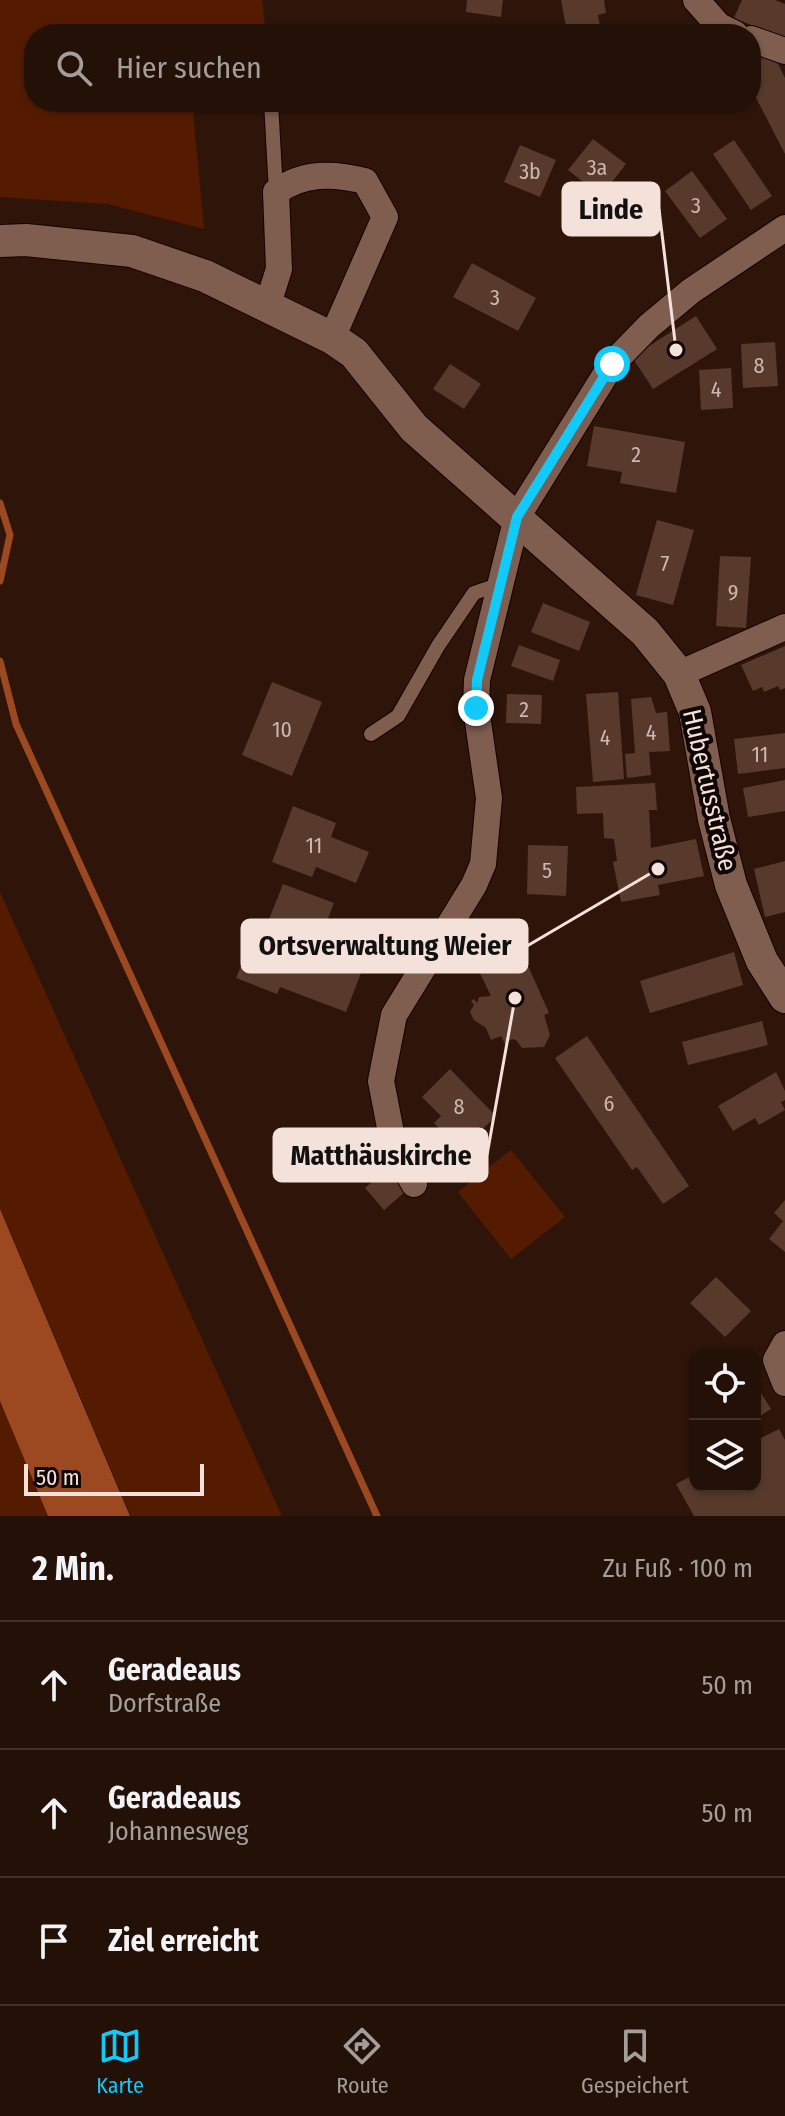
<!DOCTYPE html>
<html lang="de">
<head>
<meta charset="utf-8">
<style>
  body { margin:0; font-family:"Fira Sans Condensed",sans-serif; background:#2b1911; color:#f1f3f6 }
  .controls { position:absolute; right:24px; bottom:24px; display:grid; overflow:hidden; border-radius:16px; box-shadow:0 2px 6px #0004 }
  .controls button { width:72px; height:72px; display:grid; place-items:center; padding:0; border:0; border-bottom:2px solid #403028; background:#231007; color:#f1f3f6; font:40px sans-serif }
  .scale { position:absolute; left:24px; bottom:20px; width:180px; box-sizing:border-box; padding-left:8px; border:4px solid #f4e1d9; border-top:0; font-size:22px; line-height:28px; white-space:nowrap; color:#f4e1d9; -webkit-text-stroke:6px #0f0502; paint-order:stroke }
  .stop { position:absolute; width:24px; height:24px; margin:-18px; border:6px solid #11cafa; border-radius:50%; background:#fff }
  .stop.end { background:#11cafa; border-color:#fff; box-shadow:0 2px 8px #0008 }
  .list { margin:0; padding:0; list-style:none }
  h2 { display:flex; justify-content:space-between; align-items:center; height:104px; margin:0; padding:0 32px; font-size:34px }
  h2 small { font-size:26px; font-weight:400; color:#a39d9b }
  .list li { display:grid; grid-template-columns:52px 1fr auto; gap:24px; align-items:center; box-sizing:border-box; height:128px; padding:0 32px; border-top:2px solid #403028 }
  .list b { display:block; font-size:30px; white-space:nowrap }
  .list p { margin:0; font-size:26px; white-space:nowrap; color:#a39d9b }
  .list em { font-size:26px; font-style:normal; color:#a39d9b }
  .icon { flex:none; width:44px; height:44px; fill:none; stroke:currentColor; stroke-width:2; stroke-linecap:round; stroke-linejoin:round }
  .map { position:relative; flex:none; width:785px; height:1516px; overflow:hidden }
  .search { position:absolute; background:#231007; box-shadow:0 2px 6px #0004; left:24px; right:24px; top:24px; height:88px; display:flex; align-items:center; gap:20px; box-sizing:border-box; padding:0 28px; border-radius:32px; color:#a39d9b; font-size:30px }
  .sheet { height:488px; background:#231007 }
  nav { display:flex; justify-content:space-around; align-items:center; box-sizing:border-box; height:112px; border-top:2px solid #403028; background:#231007; font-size:22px; color:#a39d9b }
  nav a { display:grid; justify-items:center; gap:4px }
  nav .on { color:#11cafa }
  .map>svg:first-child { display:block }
  .green { fill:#551b00 }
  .water { fill:#9c4922 }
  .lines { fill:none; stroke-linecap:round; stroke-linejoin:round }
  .stream { stroke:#9c4922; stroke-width:7 }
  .building { fill:#583a2d }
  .service-casing { stroke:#160100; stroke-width:16 }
  .minor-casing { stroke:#160100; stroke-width:28 }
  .tertiary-casing { stroke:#160100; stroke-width:34 }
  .service { stroke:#7f5e50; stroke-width:14 }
  .minor { stroke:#7f5e50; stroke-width:26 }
  .tertiary { stroke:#7f5e50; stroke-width:32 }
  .route { stroke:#11cafa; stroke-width:10 }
  .labels { text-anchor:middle; stroke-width:8; stroke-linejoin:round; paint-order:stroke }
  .number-label { font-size:22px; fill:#cdb7ae }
  .street-label { font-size:26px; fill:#f4e1d9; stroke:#0f0502 }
  .leader { fill:none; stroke:#f4e1d9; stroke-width:3 }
  .callout-dot { fill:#f4e1d9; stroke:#0f0502; stroke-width:3 }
  .callout { fill:#f4e1d9; stroke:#f4e1d9; stroke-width:3 }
  .callout-label { font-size:28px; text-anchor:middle; font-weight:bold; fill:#111 }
</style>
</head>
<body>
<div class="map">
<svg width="785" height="1516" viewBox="0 0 785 1516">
  <rect width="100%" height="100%" fill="#2f1509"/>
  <!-- green -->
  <path class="green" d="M0,0H262L266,34H34V102H192L204,229L108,204L0,197Z
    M0,892L266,1481L282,1516H131L0,1208Z
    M511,1150L565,1217L511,1259L458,1192Z
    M0,1401L48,1516H0Z"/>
  <!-- water -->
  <path class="water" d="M0,1209L130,1516H48L0,1401Z"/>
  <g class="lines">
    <!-- stream -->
    <path class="stream" d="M0,503L10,535L0,581
      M0,661L16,724L377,1516"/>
  </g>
  <!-- building -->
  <path class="building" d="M467,0H503L501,17L466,12Z
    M561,0H604L606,13L598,15L600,26L567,32Z
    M742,0H775L785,4V39L734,18Z
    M520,25L530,26L529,34H493L494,28L517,31Z
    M668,26L714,27V34H668Z
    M772,52L785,78V154L751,88V62Z
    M593,139L626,164L601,196L568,170Z
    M734,140L772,196L751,210L713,154Z
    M520,145L556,160L540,197L504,182Z
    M692,171L727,219L700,238L665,191Z
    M472,263L536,298L518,331L453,297Z
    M696,316L717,349L653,389L632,357Z
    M775,342L778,386L743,388L741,344Z
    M450,364L481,384L464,409L433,389Z
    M731,368L733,408L701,410L699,370Z
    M594,426L685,442L676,493L620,483L622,472L587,466Z
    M657,520L694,530L673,605L636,595Z
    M720,556L751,557L746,628L716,626Z
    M543,603L590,622L579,651L531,632Z
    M519,645L560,660L553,681L511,666Z
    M785,646V688L780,690L778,686L764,692L762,687L753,691L741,665Z
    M272,682L322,702L292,776L242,755Z
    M618,692L624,779L593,782L586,694Z
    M507,694L542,695L541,724L506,723Z
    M651,697L656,713L667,712L670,751L649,752L651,775L627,778L625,754L635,753L631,699Z
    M785,733V768L738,774L734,739Z
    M785,780V811L748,817L743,788Z
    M655,783L657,810H649L651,848L696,839L704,876L658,885L660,895L621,902L613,862L617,861L614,839L604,838L603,813L577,814L576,787Z
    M293,806L336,823L331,837L369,852L356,883L316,867L312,877L272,862Z
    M528,845L568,846L566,896L527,894Z
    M785,861V912L765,917L754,869Z
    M283,884L334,903L319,942L366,960L346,1012L280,987L277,994L236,978L254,934L262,937Z
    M516,944L523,960L525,959L549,1013L544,1015L550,1035L544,1047L522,1048L516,1040L512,1039L505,1044L501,1036L491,1040L486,1028L474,1020L470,1012L474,1005L471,1001L474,999L477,1003L479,997L491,996L475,963Z
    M734,952L743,985L650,1013L640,981Z
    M762,1021L768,1045L688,1065L682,1042Z
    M587,1036L689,1186L663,1204L637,1167L632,1170L555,1058Z
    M450,1069L496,1116L461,1150L434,1123L441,1116L422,1097Z
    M776,1072L785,1091V1100L781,1102L785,1110L759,1125L755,1118L733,1131L718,1106Z
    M387,1169L406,1191L384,1210L365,1188Z
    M785,1200V1252L769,1239L783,1221L774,1213Z
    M716,1277L751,1311L725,1337L690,1303Z
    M755,1383L771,1409L755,1419Z
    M779,1429L785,1440V1516H694L676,1484L695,1474V1486H755V1441Z"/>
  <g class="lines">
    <!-- service casing -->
    <g class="service-casing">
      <path id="service" d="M271,102L276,192
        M371,734L398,716L438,646L474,593L500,584"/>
    </g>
    <!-- minor casing -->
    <g class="minor-casing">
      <path id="minor" d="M696,0L719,26L735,34
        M751,39L785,51
        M267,307L279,269L276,192C303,172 333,173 365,181L385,217L332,338
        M679,674L785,627
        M414,1184L394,1148L381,1081L394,1015L474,885L483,864L489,798L476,708L477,680L517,517L612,364L649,326L691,291L785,228
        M785,1344L776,1360L785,1383"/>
    </g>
    <!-- tertiary casing -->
    <g class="tertiary-casing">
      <path id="tertiary" d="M0,241L26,240L132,251L205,276L332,338L354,353L414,428L645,632L679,674L695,712L714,819L731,885L762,961L785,997"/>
    </g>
    <!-- service -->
    <use href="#service" class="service"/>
    <!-- minor -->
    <use href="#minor" class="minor"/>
    <!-- tertiary -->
    <use href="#tertiary" class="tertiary"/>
  </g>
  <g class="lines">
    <!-- route -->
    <path class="route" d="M476,708L477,680L517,517L612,364"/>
  </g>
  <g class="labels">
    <!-- number labels -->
    <g class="number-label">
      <text x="597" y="175">3a</text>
      <text x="530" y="179">3b</text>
      <text x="696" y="213">3</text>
      <text x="495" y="305">3</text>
      <text x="759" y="373">8</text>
      <text x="716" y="397">4</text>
      <text x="636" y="462">2</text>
      <text x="665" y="571">7</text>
      <text x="733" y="600">9</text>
      <text x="524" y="717">2</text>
      <text x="282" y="737">10</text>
      <text x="651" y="740">4</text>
      <text x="605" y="745">4</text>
      <text x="760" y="762">11</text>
      <text x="314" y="853">11</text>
      <text x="547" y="878">5</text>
      <text x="609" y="1111">6</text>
      <text x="459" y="1114">8</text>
    </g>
    <!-- street labels -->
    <g class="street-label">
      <text transform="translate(710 790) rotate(77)" y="9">Hubertusstraße</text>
    </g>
  </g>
  <!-- callouts -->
  <path class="leader" d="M676 350L659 209M658 869L527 946M515 998L487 1155"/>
  <g class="callout-dot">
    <circle cx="676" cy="350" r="8"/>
    <circle cx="658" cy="869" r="8"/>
    <circle cx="515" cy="998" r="8"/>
  </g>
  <g class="callout">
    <rect x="563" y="183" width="96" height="52" rx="8"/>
    <rect x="242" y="920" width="285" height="52" rx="8"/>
    <rect x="274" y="1129" width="213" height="52" rx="8"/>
  </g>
  <g class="callout-label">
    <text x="611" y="219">Linde</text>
    <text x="385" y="955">Ortsverwaltung Weier</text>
    <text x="381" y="1165">Matthäuskirche</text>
  </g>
</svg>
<div class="controls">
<button><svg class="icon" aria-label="locate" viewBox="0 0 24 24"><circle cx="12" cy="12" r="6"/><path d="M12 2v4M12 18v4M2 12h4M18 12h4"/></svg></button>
<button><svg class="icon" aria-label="layers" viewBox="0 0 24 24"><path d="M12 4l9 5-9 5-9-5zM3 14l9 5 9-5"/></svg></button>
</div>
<div class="scale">50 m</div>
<div class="stop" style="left:612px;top:364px"></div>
<div class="stop end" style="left:476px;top:708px"></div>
<div class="search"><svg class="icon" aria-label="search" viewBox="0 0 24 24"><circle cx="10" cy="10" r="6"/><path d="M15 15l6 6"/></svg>Hier suchen</div>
</div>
<section class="sheet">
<h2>2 Min.<small>Zu Fuß · 100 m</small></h2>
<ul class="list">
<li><svg class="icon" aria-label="ahead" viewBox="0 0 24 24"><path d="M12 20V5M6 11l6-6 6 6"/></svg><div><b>Geradeaus</b><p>Dorfstraße</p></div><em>50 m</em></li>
<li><svg class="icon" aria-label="ahead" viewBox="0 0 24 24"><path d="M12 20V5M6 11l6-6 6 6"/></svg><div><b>Geradeaus</b><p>Johannesweg</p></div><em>50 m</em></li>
<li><svg class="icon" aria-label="arrive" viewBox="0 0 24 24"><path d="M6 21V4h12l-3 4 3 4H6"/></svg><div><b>Ziel erreicht</b></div></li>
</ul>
</section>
<nav>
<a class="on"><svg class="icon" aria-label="map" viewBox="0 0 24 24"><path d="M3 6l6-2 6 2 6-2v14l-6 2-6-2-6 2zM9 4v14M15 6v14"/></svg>Karte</a>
<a><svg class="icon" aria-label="directions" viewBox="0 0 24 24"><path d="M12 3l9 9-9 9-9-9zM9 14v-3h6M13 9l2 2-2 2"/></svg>Route</a>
<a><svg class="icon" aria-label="saved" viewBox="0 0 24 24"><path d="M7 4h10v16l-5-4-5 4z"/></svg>Gespeichert</a>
</nav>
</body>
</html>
